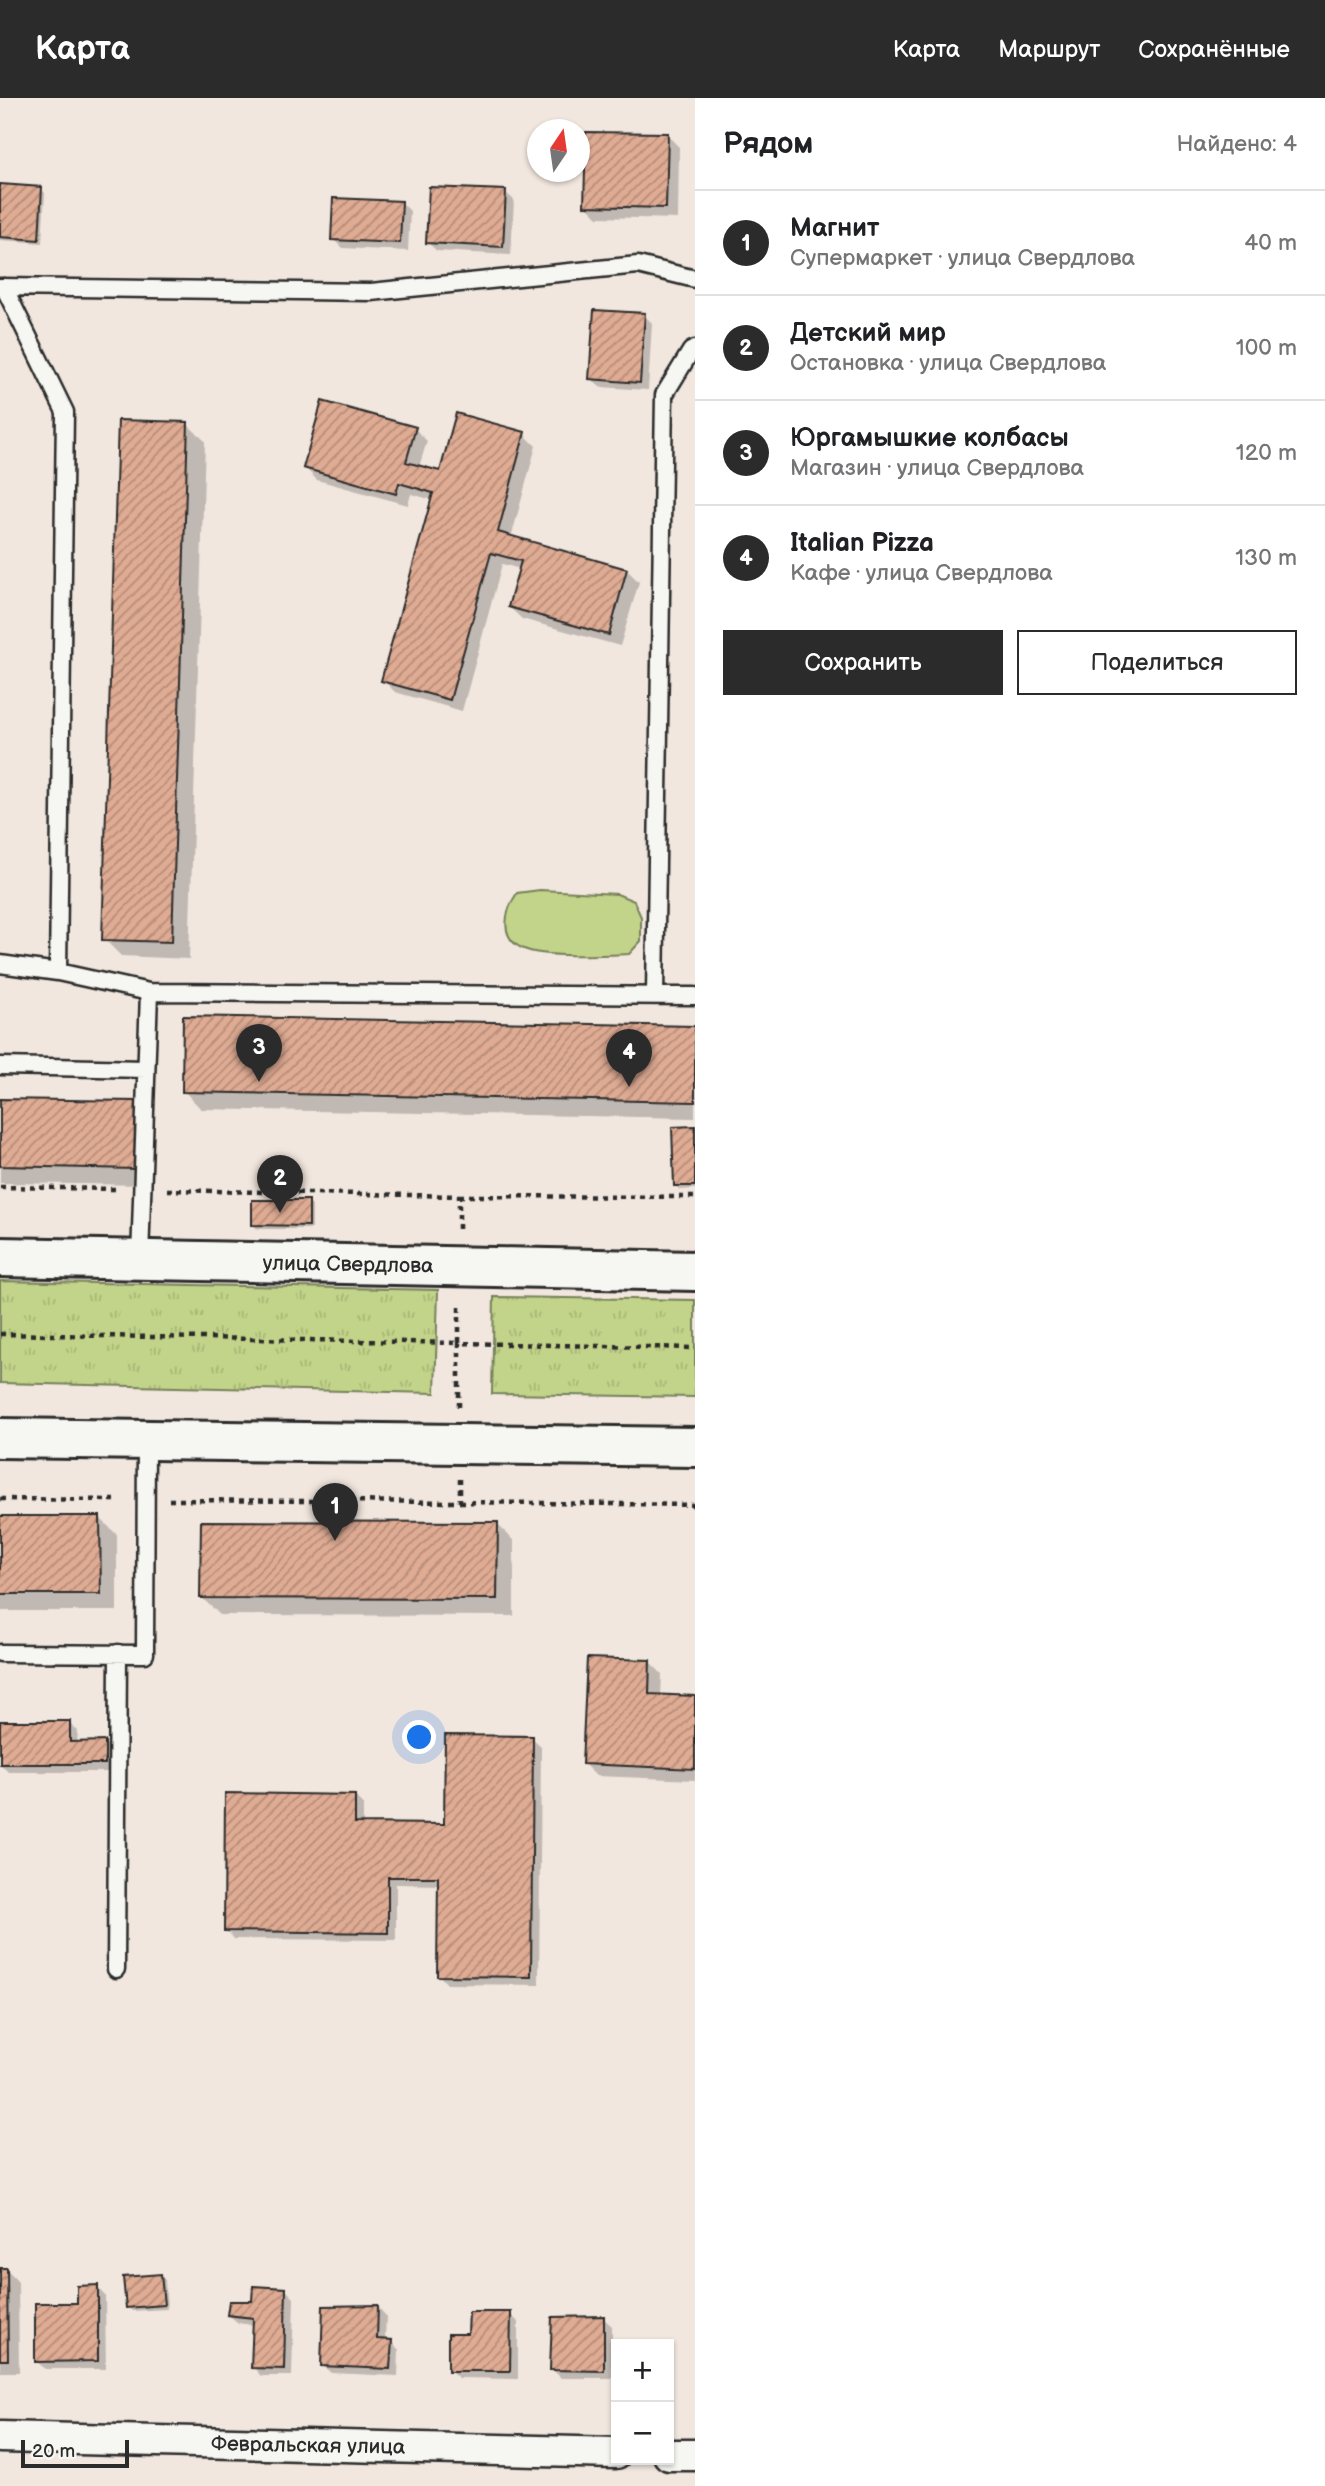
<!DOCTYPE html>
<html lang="ru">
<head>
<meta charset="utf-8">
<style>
  body { margin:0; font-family:"Balsamiq Sans",sans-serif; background:#f6f6f6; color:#202124 }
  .controls { position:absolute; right:21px; bottom:21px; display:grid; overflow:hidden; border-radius:0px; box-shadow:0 2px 5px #0004 }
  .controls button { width:63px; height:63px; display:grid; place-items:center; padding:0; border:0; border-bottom:2px solid #e0e0e0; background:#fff; color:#202124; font:35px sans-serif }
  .compass { position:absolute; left:527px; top:21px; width:63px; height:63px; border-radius:50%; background:#fff; box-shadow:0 2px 5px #0004; rotate:13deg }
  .scale { position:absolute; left:21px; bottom:18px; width:108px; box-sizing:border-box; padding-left:7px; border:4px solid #2b2b2b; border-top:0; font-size:19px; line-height:24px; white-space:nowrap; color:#2b2b2b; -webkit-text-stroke:5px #f6f6f2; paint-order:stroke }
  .you { position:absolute; left:420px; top:1640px; width:24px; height:24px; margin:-18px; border:5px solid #fff; border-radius:50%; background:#1a73e8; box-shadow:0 0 0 10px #1a73e833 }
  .badge { display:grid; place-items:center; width:46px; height:46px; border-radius:50%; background:#2b2b2b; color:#fff; font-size:23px; font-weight:700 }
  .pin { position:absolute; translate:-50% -58px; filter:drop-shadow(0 2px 4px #0008) }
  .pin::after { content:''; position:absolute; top:37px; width:24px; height:21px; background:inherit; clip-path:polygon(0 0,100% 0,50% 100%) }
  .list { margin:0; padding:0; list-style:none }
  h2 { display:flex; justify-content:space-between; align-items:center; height:91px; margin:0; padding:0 28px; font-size:30px }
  h2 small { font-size:23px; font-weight:400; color:#757577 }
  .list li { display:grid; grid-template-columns:46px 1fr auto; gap:21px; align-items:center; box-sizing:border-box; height:105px; padding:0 28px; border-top:2px solid #e0e0e0 }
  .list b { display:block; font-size:26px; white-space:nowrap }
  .list p { margin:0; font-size:23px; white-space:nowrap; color:#757577 }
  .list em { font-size:23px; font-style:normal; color:#757577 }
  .actions { display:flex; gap:14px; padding:21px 28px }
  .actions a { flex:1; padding:16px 0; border:2px solid #2b2b2b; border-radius:0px; text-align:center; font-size:24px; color:#2b2b2b }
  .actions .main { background:#2b2b2b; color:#fff }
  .map { position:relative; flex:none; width:695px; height:2388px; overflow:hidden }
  header { display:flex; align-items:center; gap:42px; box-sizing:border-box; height:98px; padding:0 35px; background:#2b2b2b; color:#fff }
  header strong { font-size:33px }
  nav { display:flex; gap:38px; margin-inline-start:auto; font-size:24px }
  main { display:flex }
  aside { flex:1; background:#fff }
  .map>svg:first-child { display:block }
  .grass { fill:url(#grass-tufts); stroke:#76805a; stroke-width:2 }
  .pitch { fill:#c2d489; stroke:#76805a; stroke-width:2 }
  .shadow { fill:#0003 }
  .building { fill:url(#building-hatch); stroke:#2b2b2b; stroke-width:2 }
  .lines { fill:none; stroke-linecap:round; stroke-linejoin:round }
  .lane-casing { stroke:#2b2b2b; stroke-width:21 }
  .street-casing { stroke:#2b2b2b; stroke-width:35 }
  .secondary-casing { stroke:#2b2b2b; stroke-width:44 }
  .path { stroke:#2b2b2b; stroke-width:4.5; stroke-dasharray:5 5; stroke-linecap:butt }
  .lane { stroke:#f6f6f2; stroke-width:16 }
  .street { stroke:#f6f6f2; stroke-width:30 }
  .secondary { stroke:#f6f6f2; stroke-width:38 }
  .labels { text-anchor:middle; stroke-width:5; stroke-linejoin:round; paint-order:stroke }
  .street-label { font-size:21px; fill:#2b2b2b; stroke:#f6f6f2 }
</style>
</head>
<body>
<header>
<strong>Карта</strong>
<nav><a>Карта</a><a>Маршрут</a><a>Сохранённые</a></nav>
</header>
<main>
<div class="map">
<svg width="695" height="2388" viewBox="0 0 695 2388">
  <defs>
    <pattern id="grass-tufts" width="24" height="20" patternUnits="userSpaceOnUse" patternTransform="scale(1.75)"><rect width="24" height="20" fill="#c2d489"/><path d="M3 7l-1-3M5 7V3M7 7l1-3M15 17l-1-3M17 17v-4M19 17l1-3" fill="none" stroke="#a7b676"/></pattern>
    <pattern id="building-hatch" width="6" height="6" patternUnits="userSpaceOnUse" patternTransform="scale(1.75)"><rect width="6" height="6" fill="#dfab93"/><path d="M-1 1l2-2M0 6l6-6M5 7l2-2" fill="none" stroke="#b58b78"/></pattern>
  </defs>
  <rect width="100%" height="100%" fill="#f1e7df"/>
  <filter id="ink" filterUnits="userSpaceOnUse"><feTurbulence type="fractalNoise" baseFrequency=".0143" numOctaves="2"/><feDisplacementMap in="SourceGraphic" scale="14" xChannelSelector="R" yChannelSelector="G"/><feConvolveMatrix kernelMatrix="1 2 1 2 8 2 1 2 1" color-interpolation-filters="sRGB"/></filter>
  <g filter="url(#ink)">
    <!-- grass -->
    <path class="grass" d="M0,1183L438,1192L435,1295L0,1285Z
      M494,1199L695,1202V1299L492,1296Z"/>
    <!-- pitch -->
    <path class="pitch" d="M540,792L617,796L634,803L641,819V843L629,856C604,857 545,860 524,851C498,840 505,813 517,795Z"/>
    <!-- shadow -->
    <path class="shadow" d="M667,37L679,49L678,121L598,119L586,107Z
      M0,88L41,91L45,95L42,145L0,142Z
      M505,94L514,102L511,157L437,153L428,145Z
      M402,105L410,113L408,153L342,150L333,141Z
      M644,217L652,225L648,292L600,289L591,281Z
      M187,326L205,343L189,861L121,858L104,841Z
      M415,331L427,343L419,369L441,375L524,336L536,348L511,440L627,472L639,484L620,548L522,521L509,509L520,471L502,466L462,613L395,594L383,582L433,402L411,396L408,407L317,382L305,370Z
      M695,930V1020L201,1011L184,993Z
      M0,1003L136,1005L154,1023L153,1087L0,1085Z
      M695,1030V1091L680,1092L676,1088Z
      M308,1104L312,1108V1131H257L253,1126Z
      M0,1420H100L117,1437V1513H0Z
      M497,1426L514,1443V1518L220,1517L202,1500Z
      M650,1564L662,1576L661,1599L695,1600V1682L596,1678L584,1666Z
      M0,1625H69L78,1633L77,1645H105L113,1653V1674H8L0,1666Z
      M532,1640L541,1648L539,1887L447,1886L439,1877V1787L396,1786V1842L234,1841L226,1832L355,1698L363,1707V1727L446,1728Z
      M0,2171H6L18,2184L19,2274H0Z
      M161,2178L165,2182L167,2211L132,2213L128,2209Z
      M97,2189L105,2198L106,2271H45L36,2263L79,2207Z
      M285,2191L294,2200L292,2278H261L253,2269L254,2227L238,2225L229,2217Z
      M378,2209L386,2218L385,2243H391L399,2252L398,2278L331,2275L322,2267Z
      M510,2216L518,2224V2281L458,2280L450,2272L470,2238Z
      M603,2220L612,2228V2280H561L552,2271Z"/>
    <!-- building -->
    <path class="building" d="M586,34L668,35L666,110L584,108Z
      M0,86L42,89L39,142L0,139Z
      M429,89L506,92L503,149L426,145Z
      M333,100L402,103L400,145L331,142Z
      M594,212L645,215L640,285L589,281Z
      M322,303L416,329L406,364L440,373L456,315L525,334L498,434L627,471L609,537L508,509L521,463L491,455L450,602L381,583L433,395L399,385L396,396L303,370Z
      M118,322L188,324L172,844L102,842Z
      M183,918L695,928V1004L182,994Z
      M0,1001L137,1003L136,1071L0,1068Z
      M695,1028V1088H674L672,1029Z
      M252,1102H309V1128L252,1127Z
      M0,1418H100L101,1496H0Z
      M201,1423L498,1424L497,1501L200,1500Z
      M587,1560L650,1562L649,1596L695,1598V1671L582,1666Z
      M0,1623H70V1644L105,1643V1666H0Z
      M445,1637L533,1638L531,1879L437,1878L438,1779H388V1835L224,1833L225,1695L355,1697V1725L444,1726Z
      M0,2170H7L8,2262H0Z
      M161,2176L164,2207L126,2210L123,2179Z
      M98,2187V2263L35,2264V2205H77V2188Z
      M253,2188L286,2190L284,2271L251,2270L253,2220L227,2217L229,2203H252Z
      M378,2207L377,2241L392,2242L390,2271L321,2268L323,2208Z
      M469,2214H511L510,2273H448V2236H468Z
      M604,2218V2273L550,2272L552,2219Z"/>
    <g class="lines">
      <!-- lane casing -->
      <g class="lane-casing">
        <path id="lane" d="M0,189L371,194L638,167L695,181
          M4,189L65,314L58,874
          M0,866L58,874L149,894
          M655,897L664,297L691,253L695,251
          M0,968L146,971
          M140,1161L149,894L695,898
          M0,1555L145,1556L146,1342
          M116,1871L118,1555"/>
      </g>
      <!-- street casing -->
      <g class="street-casing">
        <path id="street" d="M0,2339L616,2355
          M669,2357H695"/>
      </g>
      <!-- secondary casing -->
      <g class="secondary-casing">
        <path id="secondary" d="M0,1159L695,1173
          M0,1340L695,1349"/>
      </g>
      <!-- path -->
      <path class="path" d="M0,1089L116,1091
        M167,1092L459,1098V1133
        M459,1098L695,1099
        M0,1236L459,1245V1205
        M459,1309V1245L695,1250
        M0,1401L119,1402
        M169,1402L460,1404V1381
        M460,1404L695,1407"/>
      <!-- lane -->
      <use href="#lane" class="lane"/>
      <!-- street -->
      <use href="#street" class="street"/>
      <!-- secondary -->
      <use href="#secondary" class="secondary"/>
    </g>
  </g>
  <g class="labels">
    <!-- street labels -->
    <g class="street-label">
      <text transform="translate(348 1166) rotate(1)" y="7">улица Свердлова</text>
      <text transform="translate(308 2347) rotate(1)" y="7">Февральская улица</text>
    </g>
  </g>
</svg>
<div class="controls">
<button>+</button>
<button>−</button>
</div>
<svg class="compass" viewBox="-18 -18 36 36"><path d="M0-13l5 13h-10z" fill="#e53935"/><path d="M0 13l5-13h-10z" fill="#757577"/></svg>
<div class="scale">20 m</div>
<div class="you"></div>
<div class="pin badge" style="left:335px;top:1443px">1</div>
<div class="pin badge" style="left:280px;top:1115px">2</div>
<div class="pin badge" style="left:259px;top:984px">3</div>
<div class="pin badge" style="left:629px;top:989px">4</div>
</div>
<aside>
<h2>Рядом<small>Найдено: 4</small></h2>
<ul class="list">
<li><span class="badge">1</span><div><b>Магнит</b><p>Супермаркет · улица Свердлова</p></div><em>40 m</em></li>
<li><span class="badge">2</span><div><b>Детский мир</b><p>Остановка · улица Свердлова</p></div><em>100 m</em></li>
<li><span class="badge">3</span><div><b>Юргамышкие колбасы</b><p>Магазин · улица Свердлова</p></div><em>120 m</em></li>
<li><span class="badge">4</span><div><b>Italian Pizza</b><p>Кафе · улица Свердлова</p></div><em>130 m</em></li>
</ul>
<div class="actions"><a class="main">Сохранить</a><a>Поделиться</a></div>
</aside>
</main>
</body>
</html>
